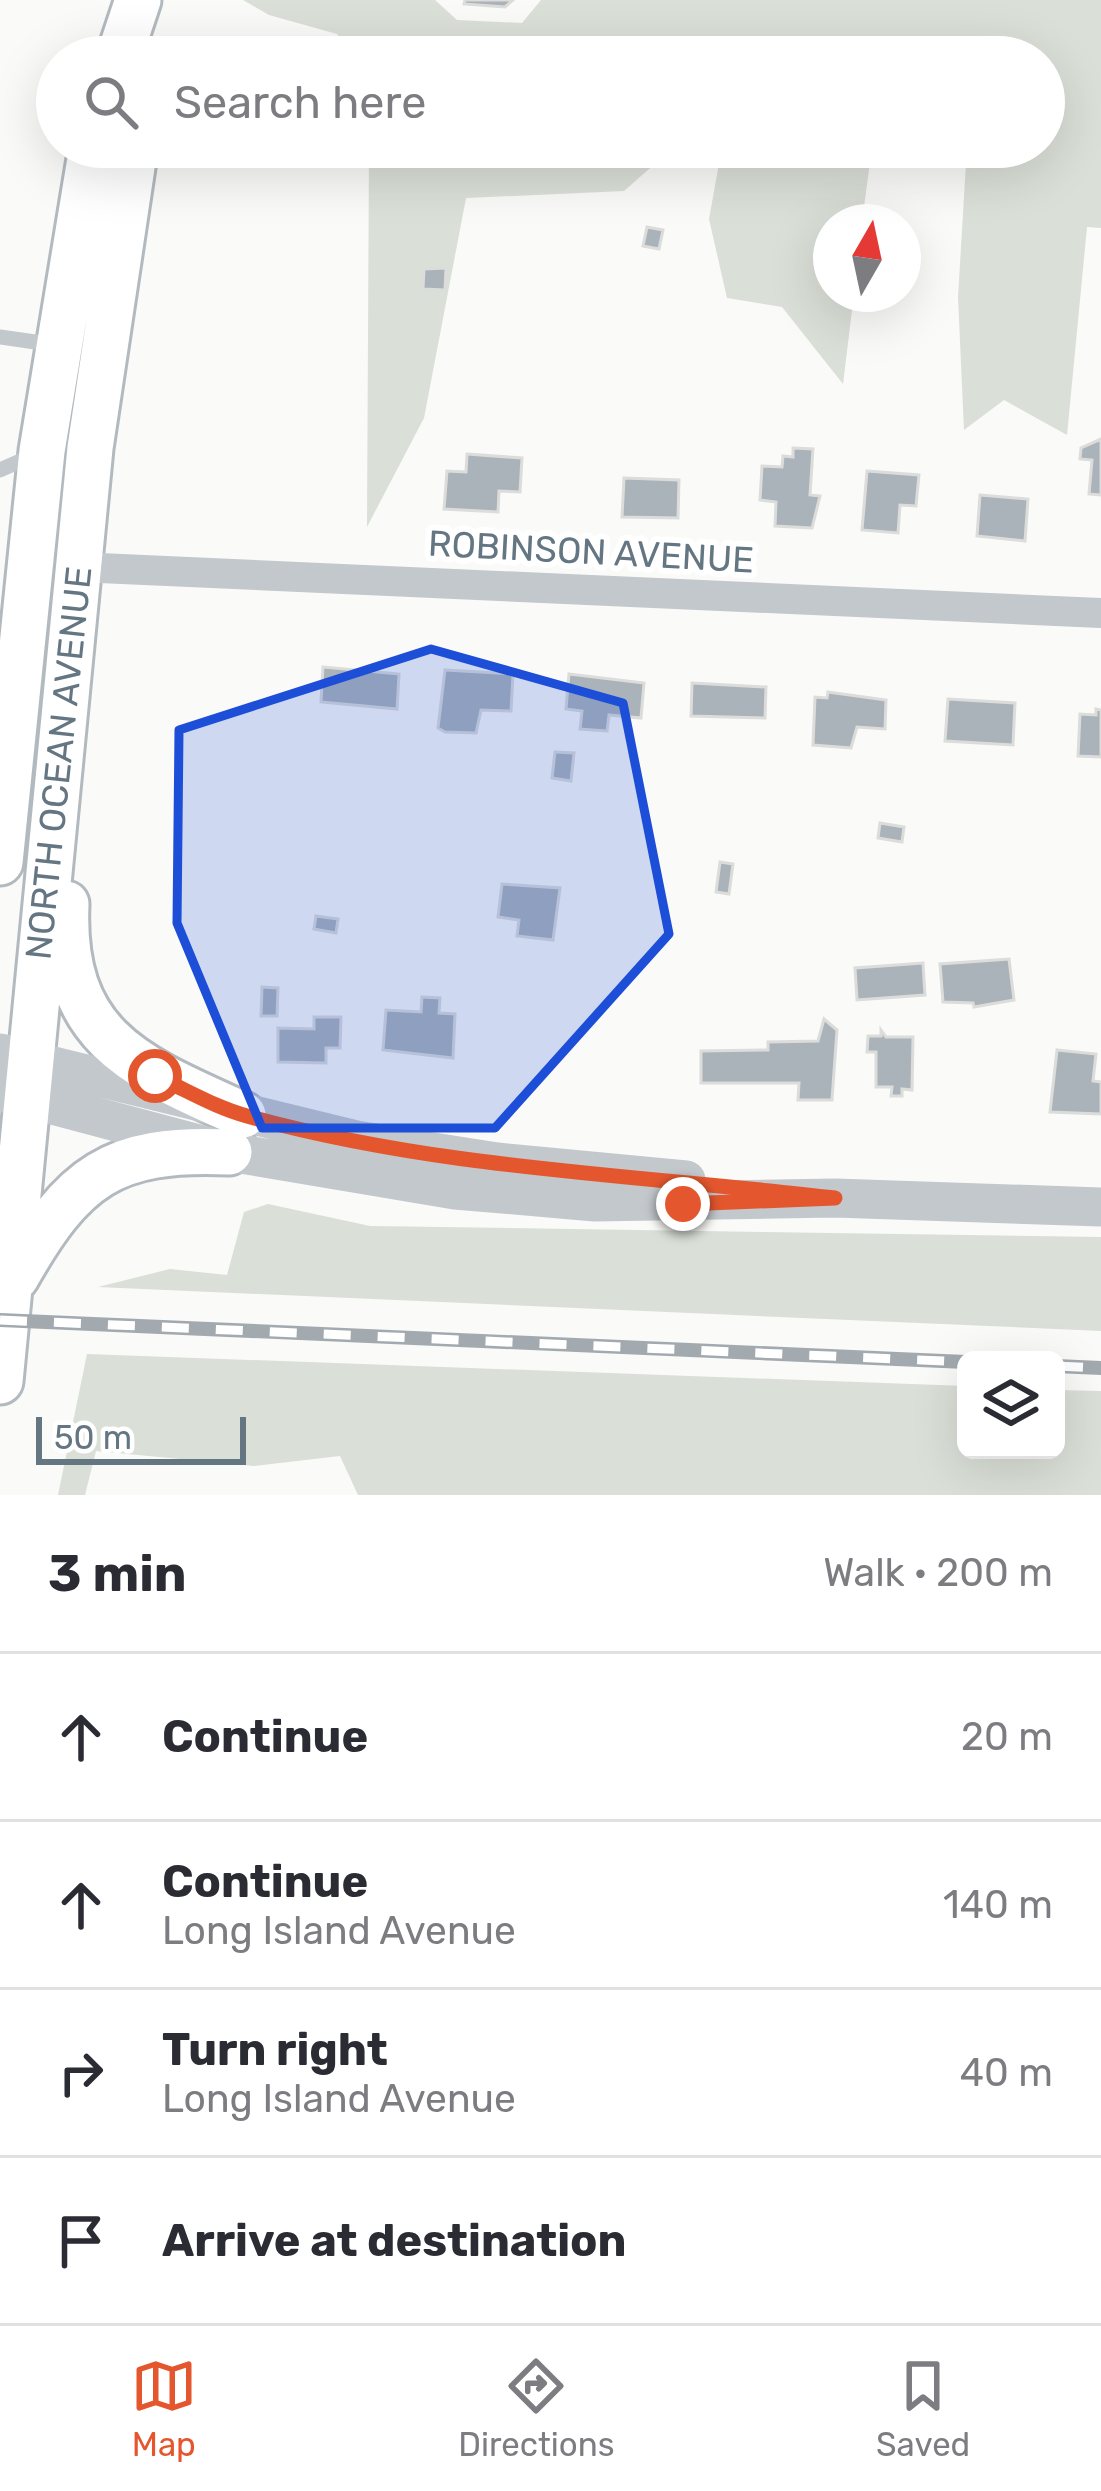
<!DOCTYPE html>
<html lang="en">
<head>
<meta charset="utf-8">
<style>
  body { margin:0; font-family:Rubik,sans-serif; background:#f7f7f7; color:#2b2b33 }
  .controls { position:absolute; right:36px; bottom:36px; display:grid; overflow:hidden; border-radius:18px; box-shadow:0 12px 48px #0002 }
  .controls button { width:108px; height:108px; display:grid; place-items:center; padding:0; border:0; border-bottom:3px solid #e1e1e2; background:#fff; color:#2b2b33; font:60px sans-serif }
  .compass { position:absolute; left:813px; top:204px; width:108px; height:108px; border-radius:50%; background:#fff; box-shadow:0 12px 48px #0002; rotate:9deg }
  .scale { position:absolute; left:36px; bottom:30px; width:210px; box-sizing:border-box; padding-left:12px; border:6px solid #657683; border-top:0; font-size:33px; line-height:42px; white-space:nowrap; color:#657683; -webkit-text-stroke:9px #fff; paint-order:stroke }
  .stop { position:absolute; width:36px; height:36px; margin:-27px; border:9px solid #e4572e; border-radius:50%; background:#fff }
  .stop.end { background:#e4572e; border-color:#fff; box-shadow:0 3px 12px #0008 }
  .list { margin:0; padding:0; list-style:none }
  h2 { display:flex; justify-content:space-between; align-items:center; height:156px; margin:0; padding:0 48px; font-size:51px }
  h2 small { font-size:39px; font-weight:400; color:#7c7c81 }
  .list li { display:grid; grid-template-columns:78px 1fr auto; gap:36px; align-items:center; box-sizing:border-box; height:168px; padding:0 48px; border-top:3px solid #e1e1e2 }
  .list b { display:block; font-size:45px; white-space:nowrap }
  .list p { margin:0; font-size:39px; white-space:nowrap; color:#7c7c81 }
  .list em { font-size:39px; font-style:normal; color:#7c7c81 }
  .icon { flex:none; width:66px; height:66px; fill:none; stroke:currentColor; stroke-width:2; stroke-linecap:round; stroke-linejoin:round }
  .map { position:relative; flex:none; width:1101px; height:1495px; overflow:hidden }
  .search { position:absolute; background:#fff; box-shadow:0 12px 48px #0002; left:36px; right:36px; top:36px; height:132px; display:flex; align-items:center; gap:30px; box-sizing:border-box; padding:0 42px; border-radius:66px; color:#7c7c81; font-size:45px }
  .sheet { height:828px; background:#fff }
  nav { display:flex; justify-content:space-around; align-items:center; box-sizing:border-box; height:168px; border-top:3px solid #e1e1e2; background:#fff; font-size:33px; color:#7c7c81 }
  nav a { display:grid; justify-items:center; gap:6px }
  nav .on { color:#e4572e }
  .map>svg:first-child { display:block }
  .green { fill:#dadfd7 }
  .building { fill:#aab3b9; stroke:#dcdcda; stroke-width:3 }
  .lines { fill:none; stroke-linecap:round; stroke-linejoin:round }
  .secondary-casing { stroke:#b3babf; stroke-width:51 }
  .service { stroke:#c3c8cc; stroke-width:15 }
  .minor { stroke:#c3c8cc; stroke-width:30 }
  .tertiary { stroke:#c3c8cc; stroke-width:39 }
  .secondary { stroke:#fff; stroke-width:45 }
  .rail-casing { stroke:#a2aab0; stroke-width:14 }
  .rail { stroke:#fff; stroke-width:9; stroke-dasharray:27; stroke-linecap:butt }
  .route { stroke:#e4572e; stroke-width:15 }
  .marked { fill:#1d4ed8; fill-opacity:0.2; stroke:#1d4ed8; stroke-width:9; stroke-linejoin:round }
  .labels { text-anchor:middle; stroke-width:12; stroke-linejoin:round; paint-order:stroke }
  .street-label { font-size:36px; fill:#657683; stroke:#fff }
</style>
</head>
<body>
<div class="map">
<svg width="1101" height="1495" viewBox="0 0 1101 1495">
  <rect width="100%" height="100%" fill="#fafaf8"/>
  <!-- green -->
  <path class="green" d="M243,0H435L457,20L522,23L541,0H1101V228L1087,227L1067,435L1004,400L964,430L958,297L967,147H1044V57H354L337,34L269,15Z
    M369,147H674L624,191L466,198L424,418L367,527Z
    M722,147H872L862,222H831V294H854L843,384L782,307L727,298L709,219Z
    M268,1204L370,1226L1101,1237V1331L98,1287L170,1269L227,1275L244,1212Z
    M87,1354L966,1386V1450H1056V1390L1101,1391V1495H358L340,1456L254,1466L96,1451L85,1495H58Z"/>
  <!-- building -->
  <path class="building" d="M465,0H513L505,7L464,4Z
    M647,227L663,230L659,249L643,246Z
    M446,268L445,290L423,289L424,269Z
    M1101,439V495L1089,494L1092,460L1080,459L1081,448Z
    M793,448L813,449L810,495L820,496L812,528L775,526L776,502L760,500L762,466L782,467L783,456L793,457Z
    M467,454L522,458L520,492L499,491L498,512L444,509L447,471L466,472Z
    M867,471L919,475L916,506L900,505L898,533L862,530Z
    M624,478L679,480L678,518L622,517Z
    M980,495L1028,499L1025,541L977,536Z
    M323,667L399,674L397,709L321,702Z
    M445,670L513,674L511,711L481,710L476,733L445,732L438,728Z
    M569,674L644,683L641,718L609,715L607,731L580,729L582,711L566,709Z
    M692,683L766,687L765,718L691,716Z
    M828,692L886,700L885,729L857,727L851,748L813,745L815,697L827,698Z
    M948,699L1015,703L1013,745L945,741Z
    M1096,709L1101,710V757L1078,756L1080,714L1096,715Z
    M555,752L574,753L571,781L552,778Z
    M880,823L904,827L902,842L878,838Z
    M720,862L733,864L729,894L716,892Z
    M502,884L560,888L553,940L517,936L519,920L498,917Z
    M316,916L338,919L336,933L314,929Z
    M1009,959L1014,1000L974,1007L973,1003L943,1002L940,964Z
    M923,963L925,995L857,1000L855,968Z
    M262,987L278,988L277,1016H261Z
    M422,997L440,998L439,1013L455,1014L453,1058L383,1050L386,1010L421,1012Z
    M314,1017H341L340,1048H326V1063L278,1062V1028L314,1029Z
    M824,1019L837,1030L832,1100H798L799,1083H701V1051L768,1050V1042L818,1041Z
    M881,1030L886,1037H913L912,1090L902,1089V1096H891L892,1087H876V1052H867L868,1036H881Z
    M1057,1050L1096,1054L1093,1081L1101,1082V1114L1050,1112Z"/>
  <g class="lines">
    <!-- secondary casing -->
    <g class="secondary-casing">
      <path id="secondary" d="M119,57L138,0
        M0,862L42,451L92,147
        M66,904C60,1038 136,1067 243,1115
        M16,1277C73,1176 112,1147 229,1152
        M0,1381L90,448L135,147"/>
    </g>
    <!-- service -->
    <path class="service" d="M0,337L56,345
      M0,470L34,455"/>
    <!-- minor -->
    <path class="minor" d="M77,567L1101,613"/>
    <!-- tertiary -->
    <path class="tertiary" d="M0,1053L356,1140L497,1162L686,1180
      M0,1091L229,1152L455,1190L595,1202L835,1198L1101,1207"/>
    <!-- secondary -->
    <use href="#secondary" class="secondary"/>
    <!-- rail casing -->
    <g class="rail-casing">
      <path id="rail" d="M0,1320L966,1362
        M1056,1366L1101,1368"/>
    </g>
    <!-- rail -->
    <use href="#rail" class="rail"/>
  </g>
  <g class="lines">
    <!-- route -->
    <path class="route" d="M155,1076C185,1089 216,1108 247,1116C438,1169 639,1175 835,1198L683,1204"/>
  </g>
  <!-- marked area -->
  <path class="marked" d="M431,649L623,703L669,934L495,1128H262L177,923L179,730Z"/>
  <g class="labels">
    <!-- street labels -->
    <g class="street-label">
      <text transform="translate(591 551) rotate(3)" y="13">ROBINSON AVENUE</text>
      <text transform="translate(58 763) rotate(-84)" y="13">NORTH OCEAN AVENUE</text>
    </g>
  </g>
</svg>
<div class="controls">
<button><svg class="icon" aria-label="layers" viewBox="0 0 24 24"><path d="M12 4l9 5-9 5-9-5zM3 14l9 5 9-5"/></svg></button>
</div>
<svg class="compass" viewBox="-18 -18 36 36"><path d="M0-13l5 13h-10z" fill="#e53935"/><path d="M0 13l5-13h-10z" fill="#7c7c81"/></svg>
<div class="scale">50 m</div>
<div class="stop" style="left:155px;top:1076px"></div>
<div class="stop end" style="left:683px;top:1204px"></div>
<div class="search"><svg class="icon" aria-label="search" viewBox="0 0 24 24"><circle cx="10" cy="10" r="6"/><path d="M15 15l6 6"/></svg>Search here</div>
</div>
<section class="sheet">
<h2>3 min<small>Walk · 200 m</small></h2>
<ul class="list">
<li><svg class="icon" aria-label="ahead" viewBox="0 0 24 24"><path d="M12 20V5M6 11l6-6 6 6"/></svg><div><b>Continue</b></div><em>20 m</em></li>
<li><svg class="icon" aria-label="ahead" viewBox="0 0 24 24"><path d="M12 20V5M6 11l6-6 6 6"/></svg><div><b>Continue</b><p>Long Island Avenue</p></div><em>140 m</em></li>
<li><svg class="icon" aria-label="right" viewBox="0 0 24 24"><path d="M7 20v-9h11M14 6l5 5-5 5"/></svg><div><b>Turn right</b><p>Long Island Avenue</p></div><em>40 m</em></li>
<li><svg class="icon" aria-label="arrive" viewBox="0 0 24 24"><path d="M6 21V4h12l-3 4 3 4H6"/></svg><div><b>Arrive at destination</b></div></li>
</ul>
</section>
<nav>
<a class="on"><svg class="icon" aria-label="map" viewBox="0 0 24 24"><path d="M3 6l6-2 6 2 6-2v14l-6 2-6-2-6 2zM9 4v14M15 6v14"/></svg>Map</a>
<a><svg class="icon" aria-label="directions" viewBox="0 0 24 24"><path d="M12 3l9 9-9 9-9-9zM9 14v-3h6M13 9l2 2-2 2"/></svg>Directions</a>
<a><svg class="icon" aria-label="saved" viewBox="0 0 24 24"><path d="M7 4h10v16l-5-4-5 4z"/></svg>Saved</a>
</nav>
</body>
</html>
